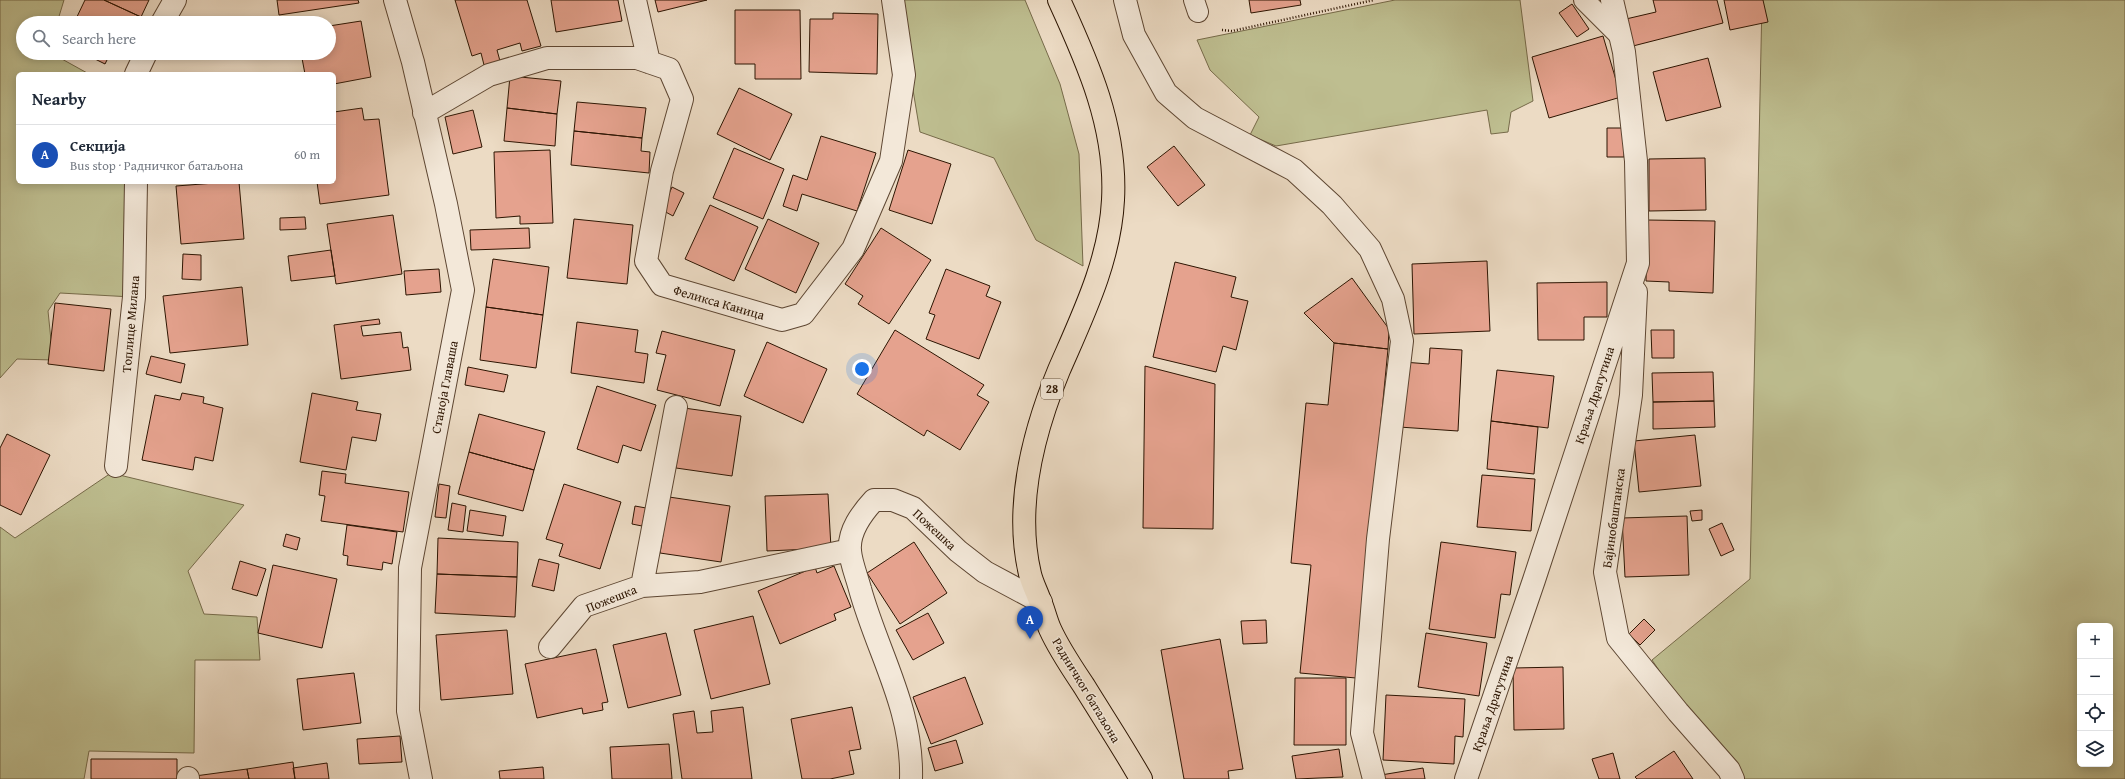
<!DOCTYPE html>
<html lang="en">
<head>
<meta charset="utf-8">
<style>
  body { margin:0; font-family:"Gentium Book Plus",serif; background:#f2f2f3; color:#1f2937 }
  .controls { position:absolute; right:12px; bottom:12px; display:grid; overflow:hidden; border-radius:6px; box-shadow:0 2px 10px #0003 }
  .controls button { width:36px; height:36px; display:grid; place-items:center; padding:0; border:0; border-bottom:1px solid #e0e1e3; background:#fff; color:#1f2937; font:20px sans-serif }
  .you { position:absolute; left:862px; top:369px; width:14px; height:14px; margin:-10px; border:3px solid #fff; border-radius:50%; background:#1a73e8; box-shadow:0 0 0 6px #1a73e833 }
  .badge { display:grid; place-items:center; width:26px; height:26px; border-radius:50%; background:#ea580c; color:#fff; font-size:13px; font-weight:700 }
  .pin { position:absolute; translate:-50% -33px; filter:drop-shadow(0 1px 2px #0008) }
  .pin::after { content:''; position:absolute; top:21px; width:14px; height:12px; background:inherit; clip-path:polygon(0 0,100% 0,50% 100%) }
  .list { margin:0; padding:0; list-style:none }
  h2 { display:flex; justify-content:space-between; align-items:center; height:52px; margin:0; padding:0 16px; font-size:17px }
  h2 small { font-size:13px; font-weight:400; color:#747a83 }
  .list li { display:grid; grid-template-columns:26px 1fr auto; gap:12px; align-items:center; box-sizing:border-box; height:60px; padding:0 16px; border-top:1px solid #e0e1e3 }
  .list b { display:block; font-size:15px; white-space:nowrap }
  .list p { margin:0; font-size:13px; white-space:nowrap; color:#747a83 }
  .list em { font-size:13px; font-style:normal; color:#747a83 }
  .icon { flex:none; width:22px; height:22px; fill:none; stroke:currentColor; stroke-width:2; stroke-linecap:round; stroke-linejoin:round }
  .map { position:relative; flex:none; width:2125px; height:779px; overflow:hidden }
  .search { position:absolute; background:#fff; box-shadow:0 2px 10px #0003; left:16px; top:16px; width:320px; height:44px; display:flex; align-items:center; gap:10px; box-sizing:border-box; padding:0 14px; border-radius:22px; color:#747a83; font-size:15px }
  .panel { position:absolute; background:#fff; box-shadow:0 2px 10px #0003; left:16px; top:72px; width:320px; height:112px; border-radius:6px }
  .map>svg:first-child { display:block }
  .green { fill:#bebe90; stroke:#766a49; fill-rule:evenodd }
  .building { fill:#e5a28e; stroke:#2d1502 }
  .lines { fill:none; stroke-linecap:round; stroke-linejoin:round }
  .lane-casing { stroke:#5d4632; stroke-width:22 }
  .street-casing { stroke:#5d4632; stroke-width:24 }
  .primary-casing { stroke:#2d1502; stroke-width:24 }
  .path { stroke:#2d1502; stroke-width:2.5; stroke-dasharray:1 2; stroke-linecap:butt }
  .lane { stroke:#f3e8d9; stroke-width:20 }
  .street { stroke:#f3e8d9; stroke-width:22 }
  .primary { stroke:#ecdbc4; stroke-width:22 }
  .labels { text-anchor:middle; stroke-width:3; stroke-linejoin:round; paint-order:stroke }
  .shield { fill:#f3e8d9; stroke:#685442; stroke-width:1 }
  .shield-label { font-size:12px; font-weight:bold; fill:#2d1502 }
  .street-label { font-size:13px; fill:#2d1502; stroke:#f3e8d9 }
</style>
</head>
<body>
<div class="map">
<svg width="2125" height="779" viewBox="0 0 2125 779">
  <rect width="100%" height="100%" fill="#ecdbc4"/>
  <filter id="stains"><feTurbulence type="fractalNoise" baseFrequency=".005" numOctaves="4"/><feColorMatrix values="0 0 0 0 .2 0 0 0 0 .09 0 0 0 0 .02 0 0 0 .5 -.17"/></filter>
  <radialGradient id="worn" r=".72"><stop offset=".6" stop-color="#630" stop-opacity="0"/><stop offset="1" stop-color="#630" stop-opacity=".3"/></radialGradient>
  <!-- green -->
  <path class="green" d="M0,0H64L57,23H23V53H51L89,74H18V182H133L132,297L60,293L48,311L53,360L17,359L0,378Z
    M898,0H1025L1060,84L1079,154L1083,266L1036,240L994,158L920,132Z
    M1395,0H1520L1533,101L1511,112L1508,132L1491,134L1487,110L1276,146L1250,135L1259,117L1210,70L1197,40Z
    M1762,0H2125V779H1733L1652,660L1750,579ZM2080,626H2110V764H2080Z
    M111,473L244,505L188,571L204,614L257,617L260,660H195L194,753L89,751L84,779H0V527L15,538Z"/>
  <!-- building -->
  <path class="building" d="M85,0H104L141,17L138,23H74Z
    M104,0H149L141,17Z
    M277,0H358L359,3L279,15Z
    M455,0H527L541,46L522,51L520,43L497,50L500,61L484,65L481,53L472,56Z
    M551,0H618L622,21L556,32Z
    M655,0H707L658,12Z
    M1249,0H1300L1301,5L1251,13Z
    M1653,0H1717L1723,23L1633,46L1626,19L1656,12Z
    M1724,0H1763L1768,22L1730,30Z
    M1572,4L1589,29L1577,37L1559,13Z
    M735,10H800L801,79H755V64H735Z
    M833,13L878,14L877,74L809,72L810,19H833Z
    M361,21L371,77L334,84V74H305L301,53H329V26Z
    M1603,36L1621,97L1549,118L1532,57Z
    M85,53H124L121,59L110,54L105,64L85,54Z
    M1708,58L1721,107L1666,121L1653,72Z
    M510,76L561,81L557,114L507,108Z
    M739,88L792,114L770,160L717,134Z
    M577,102L646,108L642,138L574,131Z
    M362,108L364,120L379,119L389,195L320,204L317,182H334V112Z
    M507,108L557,114L555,146L504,141Z
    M473,110L482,147L453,154L445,117Z
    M1607,128H1625L1624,157H1607Z
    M574,131L642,138L641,151L650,152L649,173L571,165Z
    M821,136L876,153L857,211L802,194L797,211L783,206L793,175L807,180Z
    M1174,146L1205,185L1178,206L1147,167Z
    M734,148L784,169L763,219L713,198Z
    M550,150L553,223L520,224V216L496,218L494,152Z
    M908,150L951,164L932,224L889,210Z
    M1705,158L1706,210L1649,211V159Z
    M228,182H239L244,239L181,244L176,186Z
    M672,187L684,193L673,216L662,210Z
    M710,205L758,227L734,281L685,259Z
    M393,215L402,274L336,284L327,224Z
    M305,217L306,229L280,230V218Z
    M574,219L633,225L627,284L567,278Z
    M768,219L819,243L796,293L745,269Z
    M1647,220L1715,221L1713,293L1669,291V282L1646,281Z
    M529,228L530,248L471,250L470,230Z
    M881,228L931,260L889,324L858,304L863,296L845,284Z
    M331,250L335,276L291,281L288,256Z
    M183,254L201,255V280L182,279Z
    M493,259L549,267L543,315L486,307Z
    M1487,261L1490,331L1414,334L1412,264Z
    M1175,262L1236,277L1231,297L1248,301L1236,350L1223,346L1216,372L1153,357Z
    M439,269L441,292L406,295L404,271Z
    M946,269L990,286L986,296L1001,302L979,359L926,339L935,315L929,313Z
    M1352,278L1389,329L1388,349L1334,343L1304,313Z
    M1607,282V317H1584V340H1538L1537,283Z
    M242,287L248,345L170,353L163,296Z
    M55,303L111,309L104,371L48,364Z
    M486,307L543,315L536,368L480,360Z
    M379,319L380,324L361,326L363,336L401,332L403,348L408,347L411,370L341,379L334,325Z
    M577,322L638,330L635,352L648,354L644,383L571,373Z
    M895,330L984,385L977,395L989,402L960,450L927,430L924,436L857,394Z
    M1651,330H1674V358H1652Z
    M662,331L735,350L720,406L657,390L666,355L656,353Z
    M767,342L827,369L803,423L744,396Z
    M1334,343L1388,349L1356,678L1300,673L1311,565L1291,563L1306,403L1328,405Z
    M1430,348L1462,350L1458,431L1399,427L1403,362L1429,364Z
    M151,356L185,364L181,383L146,374Z
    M1145,366L1215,384L1213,529L1143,528Z
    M468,367L508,375L504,392L465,385Z
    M1497,370L1554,376L1548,428L1491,421Z
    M1713,372L1714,401L1653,402L1652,373Z
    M597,386L656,405L641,451L623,445L618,463L577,449Z
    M182,393L204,397L203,403L223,408L213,461L195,457L193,470L142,460L155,395L180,400Z
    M312,393L358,402L356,410L381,414L376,441L352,437L346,470L300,462Z
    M1714,401L1715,427L1653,429V402Z
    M684,408L741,416L732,476L676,468Z
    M479,414L545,432L534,470L469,452Z
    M1491,421L1538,427L1534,474L1487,469Z
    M7,434L50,455L21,515L0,505V448Z
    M1695,435L1701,486L1639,492L1634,441Z
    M469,452L534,470L523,511L458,494Z
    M322,471L346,474L345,483L409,492L403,532L321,521L325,496L319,495Z
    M1482,475L1535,479L1531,531L1477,527Z
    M439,484L450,486L446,518L435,517Z
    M564,484L621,502L600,569L559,556L563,544L546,539Z
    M828,494L831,548L767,551L765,496Z
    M669,497L730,506L721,562L660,553Z
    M452,503L466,506L463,532L448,530Z
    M635,506L646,508L642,526L632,524Z
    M470,510L506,516L503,536L467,531Z
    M1702,510V520L1692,521L1690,511Z
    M1687,516L1689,575L1625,577L1622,518Z
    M1722,523L1734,550L1721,556L1709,529Z
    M347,525L397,532L392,564L383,562L382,570L347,565L348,556L343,555Z
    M286,534L300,538L297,550L283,546Z
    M438,538L518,542L517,577L437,574Z
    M914,542L947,593L900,624L867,573Z
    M1441,542L1516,552L1510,595L1501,594L1495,638L1429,629Z
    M539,559L559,564L554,591L532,586Z
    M240,561L266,569L257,596L232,589Z
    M273,565L337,579L322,648L258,633Z
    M834,566L851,607L834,614L836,620L780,644L758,591L815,567L817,573Z
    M437,574L517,577L515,617L435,613Z
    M928,613L944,643L913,660L896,630Z
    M753,616L770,684L711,699L694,630Z
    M1644,619L1655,630L1640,645L1629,634Z
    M1266,620L1267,643L1243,644L1241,621Z
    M507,630L513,694L441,700L436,635Z
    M666,633L681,695L628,708L613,645Z
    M1426,633L1487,643L1479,696L1418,687Z
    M1220,639L1243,769L1228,771L1229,779H1184L1161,650Z
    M596,649L608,702L602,703L603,710L583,714L582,708L537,718L525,664Z
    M1563,667L1564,729L1514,730L1513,668Z
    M354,673L361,723L303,730L297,679Z
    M965,677L983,724L931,744L913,697Z
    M1295,678H1346V745H1294Z
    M1386,695L1465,699L1463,737L1455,736L1454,764L1383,760Z
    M743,707L752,779H682L673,714L694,711L697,733L713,732L711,711Z
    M852,707L861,749L849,751L854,774L830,779H802L791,719Z
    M400,736L402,762L359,764L357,739Z
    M956,740L963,763L935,771L928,748Z
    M669,744L672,779H612L610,747Z
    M1339,749L1343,777L1296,779L1292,756Z
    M1674,751L1693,779H1637L1635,777Z
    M1613,753L1620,779H1599L1592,759Z
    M91,759H177V779H91Z
    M293,762L295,779H249L247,769Z
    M327,763L329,779H295L293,768Z
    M543,767L544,779H500L499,771Z
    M1423,768L1425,779H1382L1381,775Z
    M247,769L249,779H195V776Z"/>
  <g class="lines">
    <!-- lane casing -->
    <g class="lane-casing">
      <path id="lane" d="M1194,0L1198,12
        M1584,0L1621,37"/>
    </g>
    <!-- street casing -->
    <g class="street-casing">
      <path id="street" d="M395,0L413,62L446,204L463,290L410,568L408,711L421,779
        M635,0L649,62
        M1125,0L1134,35L1166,93L1195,118L1294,170L1332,205L1370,249L1393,299L1402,341L1378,539L1362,733L1374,779
        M162,23L175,0
        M136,74L146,53
        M424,113L489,75L547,58H637L669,69L682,99L662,171L646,261L662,285L782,320L803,314L853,249L891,161L904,75L893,0
        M1636,292L1631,395L1605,572L1618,638L1678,712L1729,770L1733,779
        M116,466L134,297L136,182
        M642,586L676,407
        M550,647L584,606L642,586L700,582L850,550
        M188,778V779
        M911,779C913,708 878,654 860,589C857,577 851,563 850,551C848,531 862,513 874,500H893L913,508L958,551L985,572L1041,602
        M1466,779L1534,580L1638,263L1636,161L1624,52L1612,0"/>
    </g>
    <!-- primary casing -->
    <g class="primary-casing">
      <path id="primary" d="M1059,0C1088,63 1117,128 1113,200C1110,260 1083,315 1059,370C1033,433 1014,506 1030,574C1032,583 1037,592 1040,601C1044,610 1046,620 1050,629C1059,649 1072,668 1084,686C1103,717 1123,747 1141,779"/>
    </g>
    <!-- path -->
    <path class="path" d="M1222,30L1232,31L1374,0"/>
    <!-- lane -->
    <use href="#lane" class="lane"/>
    <!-- street -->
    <use href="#street" class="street"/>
    <!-- primary -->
    <use href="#primary" class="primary"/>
  </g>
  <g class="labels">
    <!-- shield labels -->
    <rect class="shield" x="1041" y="379" width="22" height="20" rx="3"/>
    <g class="shield-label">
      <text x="1052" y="393">28</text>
    </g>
    <!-- street labels -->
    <g class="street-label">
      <text transform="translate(719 302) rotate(16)" y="5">Феликса Каница</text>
      <text transform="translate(130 324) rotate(-85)" y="5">Топлице Милана</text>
      <text transform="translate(444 387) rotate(-79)" y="5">Станоја Главаша</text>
      <text transform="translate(1594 395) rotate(-72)" y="5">Краља Драгутина</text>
      <text transform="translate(1613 518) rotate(-82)" y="5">Бајинобаштанска</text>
      <text transform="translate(935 529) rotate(43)" y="5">Пожешка</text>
      <text transform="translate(611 598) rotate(-22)" y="5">Пожешка</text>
      <text transform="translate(1087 690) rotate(59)" y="5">Радничког батаљона</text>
      <text transform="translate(1492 703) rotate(-71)" y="5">Краља Драгутина</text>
    </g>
  </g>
  <rect width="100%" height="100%" filter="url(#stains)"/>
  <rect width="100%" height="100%" fill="url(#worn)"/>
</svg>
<div class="controls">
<button>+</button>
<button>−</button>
<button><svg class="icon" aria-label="locate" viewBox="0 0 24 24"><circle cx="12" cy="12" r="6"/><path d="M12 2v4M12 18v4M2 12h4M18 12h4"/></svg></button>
<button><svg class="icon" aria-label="layers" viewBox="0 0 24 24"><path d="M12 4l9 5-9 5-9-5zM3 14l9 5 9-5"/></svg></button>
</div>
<div class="you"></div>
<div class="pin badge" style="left:1030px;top:639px;background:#1a4fb4">A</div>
<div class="search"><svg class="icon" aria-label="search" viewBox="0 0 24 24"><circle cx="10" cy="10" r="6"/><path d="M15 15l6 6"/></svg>Search here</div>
<section class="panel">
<h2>Nearby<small></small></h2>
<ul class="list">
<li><span class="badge" style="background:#1a4fb4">A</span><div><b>Секција</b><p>Bus stop · Радничког батаљона</p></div><em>60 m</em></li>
</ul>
</section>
</div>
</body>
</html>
